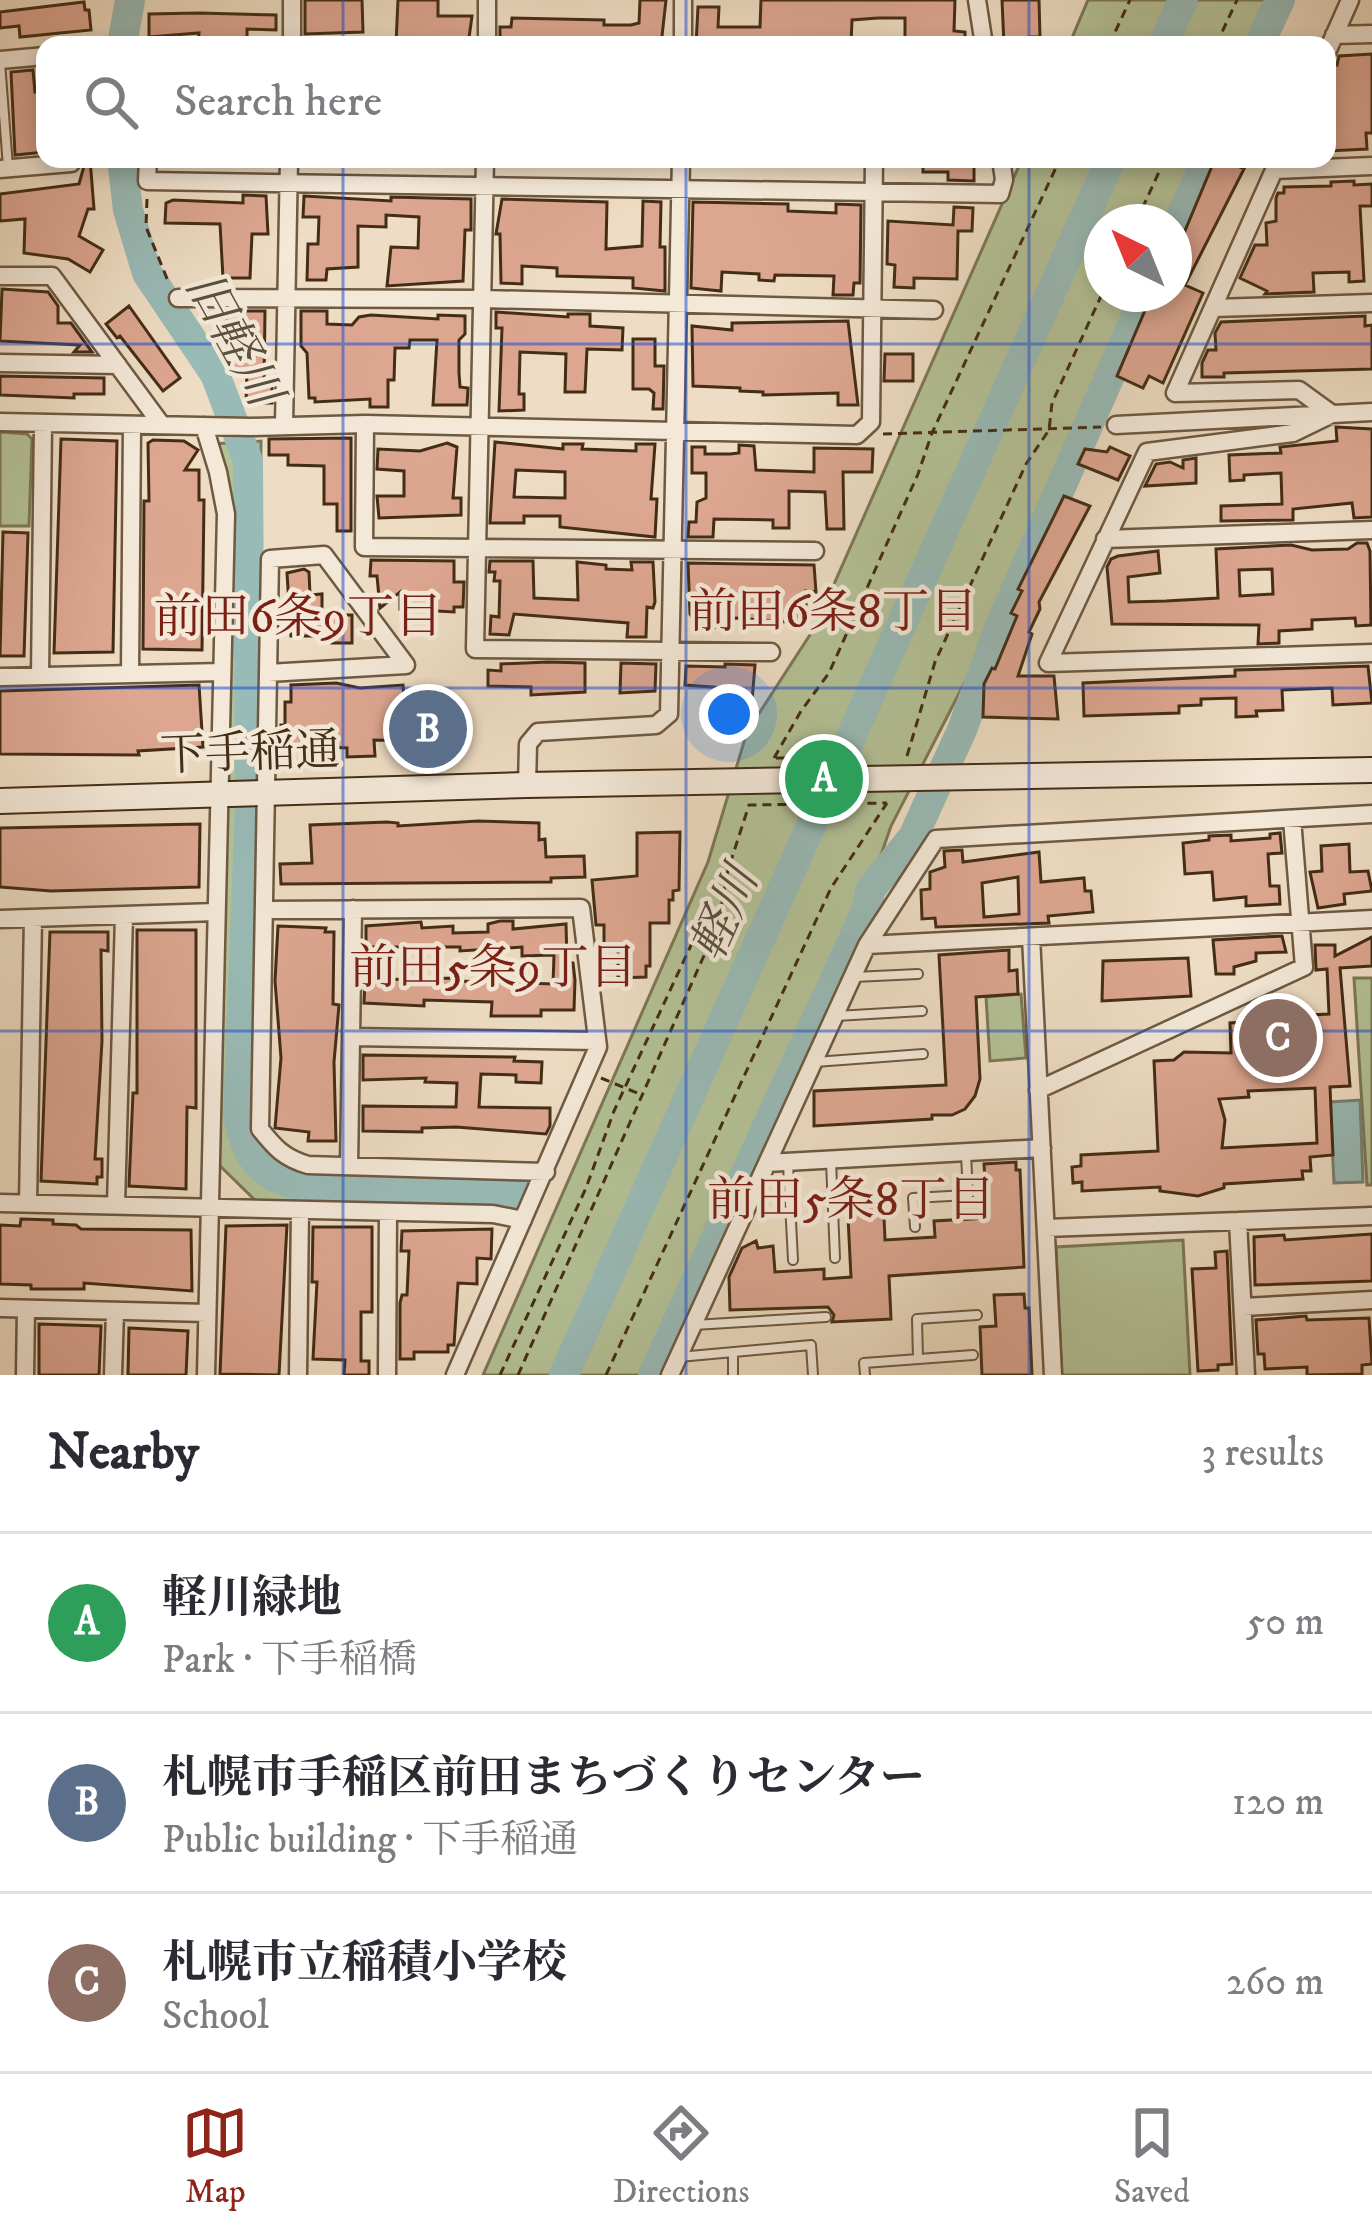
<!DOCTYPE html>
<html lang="en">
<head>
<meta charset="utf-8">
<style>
  body { margin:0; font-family:"IM FELL DW Pica","Noto Serif JP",serif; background:#f2f2f3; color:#2b2b33 }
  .compass { position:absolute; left:1084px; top:204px; width:108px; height:108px; border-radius:50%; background:#fff; box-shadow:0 6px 18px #0003; rotate:317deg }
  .you { position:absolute; left:729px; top:714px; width:42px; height:42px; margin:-30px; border:9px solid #fff; border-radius:50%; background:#1a73e8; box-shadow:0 0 0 18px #1a73e833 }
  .badge { display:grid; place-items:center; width:78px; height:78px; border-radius:50%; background:#8f2418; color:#fff; font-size:39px; font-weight:700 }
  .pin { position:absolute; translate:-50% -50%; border:6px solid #fff; box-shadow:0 3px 12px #0006 }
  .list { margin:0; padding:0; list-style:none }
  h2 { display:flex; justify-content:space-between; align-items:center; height:156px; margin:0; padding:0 48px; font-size:51px }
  h2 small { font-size:39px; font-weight:400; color:#7c7c81 }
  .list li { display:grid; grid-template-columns:78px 1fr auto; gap:36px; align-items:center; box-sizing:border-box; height:180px; padding:0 48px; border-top:3px solid #e1e1e2 }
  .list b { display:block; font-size:45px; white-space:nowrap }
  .list p { margin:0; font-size:39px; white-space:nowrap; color:#7c7c81 }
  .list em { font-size:39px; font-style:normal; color:#7c7c81 }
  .icon { flex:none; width:66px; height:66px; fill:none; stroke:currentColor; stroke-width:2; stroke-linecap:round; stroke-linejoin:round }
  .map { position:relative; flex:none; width:1372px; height:1375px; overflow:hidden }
  .search { position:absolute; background:#fff; box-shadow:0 6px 18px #0003; left:36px; right:36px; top:36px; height:132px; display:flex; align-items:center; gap:30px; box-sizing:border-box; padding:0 42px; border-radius:24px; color:#7c7c81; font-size:45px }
  .sheet { height:696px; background:#fff }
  nav { display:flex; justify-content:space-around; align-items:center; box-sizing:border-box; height:168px; border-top:3px solid #e1e1e2; background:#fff; font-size:33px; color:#7c7c81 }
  nav a { display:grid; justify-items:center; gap:6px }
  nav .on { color:#8f2418 }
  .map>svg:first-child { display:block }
  .green { fill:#b4c297; stroke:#7c7856; stroke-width:3 }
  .water { fill:#99bbb7; stroke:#778276; stroke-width:3 }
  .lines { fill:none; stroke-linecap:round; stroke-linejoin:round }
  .river { stroke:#99bbb7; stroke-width:30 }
  .building { fill:#dda691; stroke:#432d15; stroke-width:3; fill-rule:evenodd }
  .service-casing { stroke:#6e5941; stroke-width:12 }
  .minor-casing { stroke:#6e5941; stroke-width:21 }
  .secondary-casing { stroke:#432d15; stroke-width:28 }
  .path { stroke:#432d15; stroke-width:3; stroke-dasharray:9 6; stroke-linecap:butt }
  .service { stroke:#f4e9d9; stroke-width:8 }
  .minor { stroke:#f4e9d9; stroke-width:16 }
  .secondary { stroke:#f4e9d9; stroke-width:24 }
  .grid { fill:none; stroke:#1d4ed8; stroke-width:3; stroke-opacity:0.55 }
  .labels { text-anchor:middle; stroke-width:9; stroke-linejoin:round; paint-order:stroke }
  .street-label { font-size:45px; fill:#432d15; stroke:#f4e9d9 }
  .water-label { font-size:48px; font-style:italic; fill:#58503e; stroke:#f4e9d9 }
  .neighbourhood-label { font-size:48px; fill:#7a1f14; stroke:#f4e9d9 }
</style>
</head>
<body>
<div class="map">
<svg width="1372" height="1375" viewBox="0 0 1372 1375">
  <rect width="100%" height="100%" fill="#eeddc4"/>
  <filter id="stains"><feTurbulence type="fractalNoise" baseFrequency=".00167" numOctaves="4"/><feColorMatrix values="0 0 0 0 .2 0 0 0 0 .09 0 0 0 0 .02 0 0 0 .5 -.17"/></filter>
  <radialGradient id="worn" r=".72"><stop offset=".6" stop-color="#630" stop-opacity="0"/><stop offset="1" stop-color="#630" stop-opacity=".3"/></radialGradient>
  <!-- green -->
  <path class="green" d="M1088,0H1278L1258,45H1069Z
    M1022,159H1204L1174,222H1102V294H1140L967,678L891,826L848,950L651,1375H483L708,862L747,732L815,627Z
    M0,432L27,434L32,439L29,526H0Z
    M261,441L255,1132L282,1159L536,1176L515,1213L258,1203L214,1160L229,506L213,444Z
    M1354,978H1372V1185H1367Z
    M1021,994L1026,1058L990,1061L986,997Z
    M1183,1240L1190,1375H1062L1056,1247Z"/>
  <!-- water -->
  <path class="water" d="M1360,1100L1363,1182L1334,1183L1330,1102Z"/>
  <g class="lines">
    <!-- river -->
    <path class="river" d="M122,45L130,0
      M1163,45L1183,0
      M1259,45L1280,0
      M122,159L128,210L147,273L215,374L248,461L250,779
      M1174,232L1207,159
      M250,808L238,1116C243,1142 251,1164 275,1177C312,1198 458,1193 507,1194L518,1190
      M564,1375L1111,159
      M653,1375L868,907L870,890L913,837L962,730L1001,623L1146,294"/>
  </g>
  <!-- building -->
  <path class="building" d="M305,0H362L363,32L305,34Z
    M398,0H438V16H472L468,45H446V41L396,43Z
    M640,0H666L661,45H500V27H511L512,18L604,20V25H631L639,23Z
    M761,0H955L954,31L965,32V45H905V18H878L852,20L851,45H696L698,7H719L718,27H760Z
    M1002,0H1039L1040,37H1030L1031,45H1004Z
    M84,2L85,10H89L91,30L20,37L19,26L0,28V12Z
    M199,13L276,15V30L247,29V40L215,39V45H198L199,33L149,37V14Z
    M1372,54V133H1366L1367,149L1328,151L1327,106H1334L1331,64L1337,65L1339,56Z
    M33,70L35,92L45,91V152L15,155L11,72Z
    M86,159H90L94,209H88L79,236L103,250L90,272L68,259L24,253L25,219L0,221V194L79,184Z
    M923,159H974V181L948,180V172H923Z
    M1215,159H1235L1233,164L1244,169L1185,285L1203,293L1163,383L1149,376L1143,388L1117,376L1152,294H1174V257Z
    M1354,181V185L1372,184V206H1360L1364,281L1349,282V272L1313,273L1314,292L1265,294L1267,291L1240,278L1255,245H1267L1266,223L1276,221V198L1278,193H1284V187L1331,186V182Z
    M243,195L266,196L268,234H252L250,278H223L220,224L165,223L166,203L173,200L243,203Z
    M304,196L391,201V197L471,199V230H465L463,281L387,286L391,247L418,248L419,217L386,215V227L358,226V267L327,269L326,280H307L308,244H318L319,217H303Z
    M502,199L607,202L606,249L642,246L643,201L661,202L660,247H665V291L633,288V278L557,276V268L522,266V284L501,283L500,234H496Z
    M693,202L788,204V211L836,213V204L861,205L860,283H854L853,295H833L834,276L775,275L774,281L759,280V274L722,272L721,291L691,288Z
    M954,207L973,208L972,231H958L957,279L914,278V288L894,287L895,265L887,264L888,221L953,225Z
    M2,289L48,292L58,306V323H71L92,352H74L80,345L0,341Z
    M129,306L180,378L163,391L120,336L117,338L106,324Z
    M228,311H265L264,383H272V403H246L247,372L232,371L234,339H223Z
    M301,311H327V324L352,325L359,317L371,315L438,319V315L465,316V334L459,340V373L460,387L468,388L467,405H433L437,340H410L409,348H395L394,380H388V407H370V399L315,402V398H309L307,353L301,346Z
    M496,312L568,317V314H590V326L623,328L622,350L587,349L585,392H565L566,354L520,352L519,394H524V410L499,411L502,328H496Z
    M1365,316V326L1372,325V369L1224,373V377H1202V363L1208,350H1216L1215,333L1221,322Z
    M848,321L858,405H838V393L763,395V392L740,391V388L693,386L692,326L732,330V323Z
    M633,339H655V366H664L663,409H653L654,393L649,389H633Z
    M885,354H913V381H884Z
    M0,376L104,378V394H74V398L0,395Z
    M1336,427L1372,429V517L1354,518L1352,503L1293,509V520L1221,521V506L1282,504L1281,473L1244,475V480L1230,481L1229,455L1281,453L1280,447L1337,441Z
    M351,438V531H337V504H324V466L288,465V455H269V439Z
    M61,439L117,441L113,652L54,653Z
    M153,440L184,441L198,450L185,470H199V500H204L202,650L143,649L144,501H149L148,443Z
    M495,442L563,449V444H583L582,449L636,451V444H655L651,499H657L655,537L560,527V516H524V523H490ZM516,470L565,472V498L514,497Z
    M447,443L457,447L453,498H461V515L379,518L377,496H404V471L377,469L378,449L420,451Z
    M739,445L754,446L756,470L814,472V448L873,449L872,472H843L844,529H827L825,492L789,491V528H773V520L714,519L713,537H688L689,522H696L697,502L706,498V473H692V447H705V454H730L739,453Z
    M1110,447L1130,456L1118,480L1078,464L1085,449L1107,452Z
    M1196,458V483L1145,486L1156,464L1170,462L1183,468V460Z
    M1064,496L1090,506L1039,602L1040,609L1029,632L1032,634L1018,676H1054L1058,719L983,717L984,684L992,668L995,669L1017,616L1011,613L1022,591L1018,589Z
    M3,532L28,533L24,656H0Z
    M1357,543H1367L1370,551L1371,625L1356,626L1355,618L1312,620V629L1279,631V643L1258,644L1259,625L1112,624L1107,567L1111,559L1118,556L1158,551L1160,573L1128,577L1129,602L1166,601L1218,598L1216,549L1291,545L1312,550L1348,549ZM1272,569L1273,594L1240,596L1239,570Z
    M371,560L454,561V582H464L463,607H454V612L400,609V592L380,608L377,576H370Z
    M490,561H533L534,598L578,600L577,562L606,565V569L632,570L631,562H653L655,602L653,608L647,607L646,637H627L628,623L514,614L509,635L490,634L491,616L499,617L500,581H494L495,572H489Z
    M688,563L814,565L816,592L806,591V612H799V623L737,618L721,620V627L708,628L706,624L699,627L690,614Z
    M304,569L309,572L310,595L322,594V615H352V643H332V638L313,636H291L287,573Z
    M548,662L585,663V692L531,695V687L488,686V670L501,671V664Z
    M621,663L656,664L655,691L620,693Z
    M725,664L755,665L752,701L724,700V688L685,685L686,666L725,667Z
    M1368,666L1372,703L1333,705L1332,688L1282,690L1283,710L1256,711L1257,716L1236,717V698L1201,699V705L1179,706V713L1084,716L1083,683L1235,676V670Z
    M336,683L360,688L403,685L405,712L443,711L444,740L414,745V741L374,740L375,756L347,757V748L282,745L281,725H285V702H291V685Z
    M199,685L203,747L138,751L139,755L0,754V691Z
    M478,821L539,823V840L545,839L546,857L584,856L585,877L551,878V882L281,884L280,864L312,863L310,825L387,822L398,823V826Z
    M200,824L199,887L51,891L0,887V828Z
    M680,832L679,890L673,891V900H669V923H650V966H646V977L618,978V946H604V925H596L592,880L637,876V833Z
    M1280,833L1282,853L1268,854L1270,886H1279L1280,904L1246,906V897L1214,900L1212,872L1185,874L1183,843L1209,840V836L1231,835V841L1270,838V834Z
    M1349,844L1350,872L1368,871L1372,891L1344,894L1345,904L1318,908L1310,872L1322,871L1321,846Z
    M962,850L963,862L1039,852L1041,882L1084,878L1085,891H1091L1093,912L1048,916L1049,923L936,927L935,918L922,919L921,890L930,889V872L945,867L944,851ZM1018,877L1019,914L984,917L982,883Z
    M500,921H513V929L566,924L567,962L573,963L575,980L574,1010H541V1016H491L492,1002L424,1000V1006L364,1003L365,980L457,978V981L553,984L554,955L522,956V947L460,951V947H366V926L421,922L422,928L453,926V933L488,932V924Z
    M278,926L326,928L325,932H334L333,1004L339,1005L334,1062L336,1141H308L309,1132L275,1128L281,1058L275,981Z
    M137,930H196V1108L187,1107L186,1189L129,1186L133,1093H137Z
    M50,932H108V951L101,950L102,1041L95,1159H102V1177H97V1184L41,1181Z
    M1282,936L1286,952L1256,953V961L1234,967V974H1216L1213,940Z
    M1372,937V966L1340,968L1350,1086L1330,1087L1333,1155L1310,1157L1311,1171H1302L1303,1179L1224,1184V1188L1198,1196L1160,1191V1187L1082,1191V1182L1073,1183L1072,1167L1081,1166V1155L1158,1151L1154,1061L1174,1060L1184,1052L1231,1053L1230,1023L1246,1022V1018L1329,1014L1327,969L1316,970L1315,945H1335V956ZM1315,1088L1317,1143L1222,1148L1225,1120L1219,1099L1249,1097L1248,1091Z
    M1009,950V971L1017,970L1018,994L976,997L980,1079L975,1096L965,1109L952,1115H932V1119L814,1126V1091L946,1085L939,955Z
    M1188,958L1191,996L1102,1001L1103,961Z
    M363,1055L515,1057L514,1061L542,1062L541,1083L516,1082V1075L481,1074L479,1107L550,1108V1126L546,1134L456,1127L422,1128V1132L363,1131V1106L456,1107L457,1083L425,1082L426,1078L363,1080Z
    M1016,1162V1170H1020L1024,1267L889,1276L891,1319L832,1322L834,1315L828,1307L730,1310L729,1277L742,1248L756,1241L758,1248L773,1246L775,1272L824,1269V1279L851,1277L847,1197L883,1195L885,1240L935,1237L934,1221L987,1218L984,1164Z
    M21,1219L53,1220V1224L76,1225L81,1229L191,1230L192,1291L84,1283V1289H31V1285L0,1284V1225L20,1226Z
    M287,1225L279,1375L220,1374L226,1226Z
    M313,1227H372V1312H361V1361H369V1375H344L345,1360L313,1359L317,1282H312Z
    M492,1229L491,1259L477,1258V1284L458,1283L454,1345H448V1352H414V1359H400V1303L402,1295H407L409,1251H401L402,1231Z
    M1372,1234V1281L1255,1285L1254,1237L1284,1235L1285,1240Z
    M1227,1251L1232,1364L1218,1365V1370L1198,1371L1192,1269L1216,1268L1215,1252Z
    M1024,1294L1025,1308H1029L1032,1375H982L980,1327L996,1326L994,1295Z
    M1306,1316L1307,1320L1369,1318L1372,1364L1362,1365V1374L1307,1375V1367L1265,1369L1264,1354H1258L1256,1320Z
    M39,1324L101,1326L99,1375H39Z
    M129,1328L188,1331L186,1375H128Z"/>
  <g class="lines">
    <!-- service casing -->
    <g class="service-casing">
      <path id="service" d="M0,62L8,167
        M854,977L918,974
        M836,1016L922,1011
        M815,1062L923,1054
        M831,1161L835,1258
        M788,1164L793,1260
        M915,1227L913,1198L968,1195L966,1154
        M694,1325L826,1317
        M733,1352V1375
        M679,1357L811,1345L813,1375
        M918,1359L917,1319L977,1315
        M865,1375L864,1363L973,1355"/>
    </g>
    <!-- minor casing -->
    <g class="minor-casing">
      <path id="minor" d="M977,0L984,45
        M1334,35L1372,34
        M292,45V0
        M487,45V0
        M683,45V0
        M1327,52L1350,0
        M0,60L45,56
        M148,159L147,181L1000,194L1004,180L1001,159
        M485,159L475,649L771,652
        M1279,159L1175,393L1299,390L1332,414L1293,433L1147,452L1048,663L1372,653
        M0,169L71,163L72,159
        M1274,170L1372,166
        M0,276H52L161,424
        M178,298L483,299L934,310
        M1213,308L1372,303
        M0,363L118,365
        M0,422L251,427L365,424L857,435L871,422L874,159
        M365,424L364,547L815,551
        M284,425L289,159
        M1116,425L1372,412
        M204,426L218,472L226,514L206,1375
        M1105,539L1372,530
        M268,673L406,665L324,555L270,559C266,749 263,939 260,1129C275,1148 284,1158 308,1165L546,1172
        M130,674L132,425
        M40,676L43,423
        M0,677L222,672
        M527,785L528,744L538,732L656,725L669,714L681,159
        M264,910L581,908L598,1047L455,1375
        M0,919L216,912
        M1031,937L1053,1375
        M867,945L1372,919
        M352,1037L597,1041
        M1038,1090L1304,967L1292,819
        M767,1163L1042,1148
        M349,1166L353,909
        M0,1203L493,1214L523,1220
        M28,1203L33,918
        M116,1205L124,916
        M1238,1221L1246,1375
        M1046,1228L1372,1216
        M1243,1307L1372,1300
        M0,1308L207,1313
        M25,1375L26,1309
        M113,1375L115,1311
        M298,1375L300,1210
        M387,1375L388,1212
        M670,1375L867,945L936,839L1372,814"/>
    </g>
    <!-- secondary casing -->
    <g class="secondary-casing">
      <path id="secondary" d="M0,801L527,785L1372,770"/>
    </g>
    <!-- path -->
    <path class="path" d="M1109,45L1130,0
      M1216,45L1237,0
      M147,199L146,227L168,281
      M1136,222L1165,159
      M883,434L1101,427
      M907,756L935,662L1026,464L1049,430L1052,403L1102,294
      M774,758L801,711L829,673L918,474L932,433L1060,159
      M776,758H838
      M601,1078L642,1095
      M500,1375L586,1188L614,1111L699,928L719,916
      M518,1375L718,924L728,870L749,805L887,803
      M606,1375L831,888L887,803"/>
    <!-- service -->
    <use href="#service" class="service"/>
    <!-- minor -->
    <use href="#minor" class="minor"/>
    <!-- secondary -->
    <use href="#secondary" class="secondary"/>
  </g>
  <!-- grid -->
  <path class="grid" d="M343,0V45M686,0V45M1029,0V45M343,159V1375M686,159V1375M1029,159V1375M0,344H1372M0,688H1372M0,1031H1372"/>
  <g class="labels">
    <!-- street labels -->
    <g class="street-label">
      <text transform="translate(250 751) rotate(-2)" y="16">下手稲通</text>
    </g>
    <!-- water labels -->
    <g class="water-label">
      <text transform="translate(235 338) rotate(61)" y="17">旧軽川</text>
      <text transform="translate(723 913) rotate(-66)" y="17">軽川</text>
    </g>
    <!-- neighbourhood labels -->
    <g class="neighbourhood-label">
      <text x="833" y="627">前田6条8丁目</text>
      <text x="298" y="632">前田6条9丁目</text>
      <text x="493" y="983">前田5条9丁目</text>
      <text x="851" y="1215">前田5条8丁目</text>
    </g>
  </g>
  <rect width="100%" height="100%" filter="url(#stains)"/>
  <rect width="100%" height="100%" fill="url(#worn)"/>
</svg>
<svg class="compass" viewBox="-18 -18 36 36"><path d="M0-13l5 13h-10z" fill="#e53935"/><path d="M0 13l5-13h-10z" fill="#7c7c81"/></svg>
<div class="you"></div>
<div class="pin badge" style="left:824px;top:779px;background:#2e9e5b">A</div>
<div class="pin badge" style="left:428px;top:729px;background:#5c6f8a">B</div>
<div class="pin badge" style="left:1278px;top:1038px;background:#8d6e63">C</div>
<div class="search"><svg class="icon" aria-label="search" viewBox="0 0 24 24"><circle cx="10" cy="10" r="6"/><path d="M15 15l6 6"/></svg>Search here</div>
</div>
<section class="sheet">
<h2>Nearby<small>3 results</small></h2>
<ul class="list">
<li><span class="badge" style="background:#2e9e5b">A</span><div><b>軽川緑地</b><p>Park · 下手稲橋</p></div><em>50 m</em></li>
<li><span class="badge" style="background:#5c6f8a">B</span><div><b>札幌市手稲区前田まちづくりセンター</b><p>Public building · 下手稲通</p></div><em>120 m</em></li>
<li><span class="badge" style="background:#8d6e63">C</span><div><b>札幌市立稲積小学校</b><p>School</p></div><em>260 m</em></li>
</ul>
</section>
<nav>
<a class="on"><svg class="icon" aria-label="map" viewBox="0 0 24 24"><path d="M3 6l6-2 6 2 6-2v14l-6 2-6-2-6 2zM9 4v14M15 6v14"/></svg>Map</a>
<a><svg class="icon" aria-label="directions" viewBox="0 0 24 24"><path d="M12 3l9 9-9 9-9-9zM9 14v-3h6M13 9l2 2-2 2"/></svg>Directions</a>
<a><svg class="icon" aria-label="saved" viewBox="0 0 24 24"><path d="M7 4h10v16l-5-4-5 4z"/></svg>Saved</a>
</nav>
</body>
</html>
